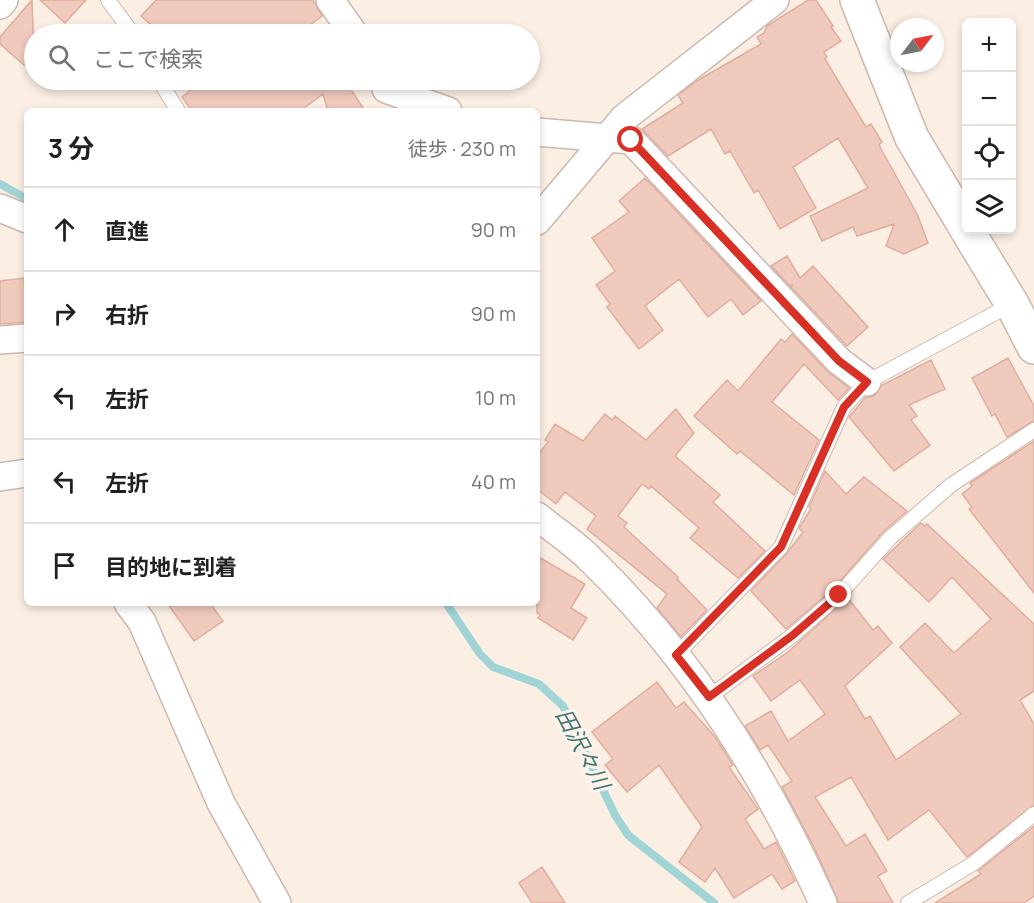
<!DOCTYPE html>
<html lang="ja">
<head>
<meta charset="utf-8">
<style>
  body { margin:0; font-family:Manrope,"Noto Sans JP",sans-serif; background:#f2f2f2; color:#202124 }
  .controls { position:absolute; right:18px; top:18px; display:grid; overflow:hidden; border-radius:9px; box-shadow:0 3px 9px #0003 }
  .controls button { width:54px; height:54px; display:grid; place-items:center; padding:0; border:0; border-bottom:2px solid #e0e0e0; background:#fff; color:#202124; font:30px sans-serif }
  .compass { position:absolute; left:890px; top:18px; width:54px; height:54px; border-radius:50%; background:#fff; box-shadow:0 3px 9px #0003; rotate:58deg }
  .stop { position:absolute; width:18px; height:18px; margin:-14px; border:4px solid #d93025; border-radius:50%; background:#fff }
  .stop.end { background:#d93025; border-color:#fff; box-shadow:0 2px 6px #0008 }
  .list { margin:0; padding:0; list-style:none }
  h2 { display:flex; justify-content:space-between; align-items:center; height:78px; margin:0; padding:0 24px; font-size:26px }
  h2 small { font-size:20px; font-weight:400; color:#757577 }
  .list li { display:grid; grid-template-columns:39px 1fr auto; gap:18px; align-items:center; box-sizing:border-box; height:84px; padding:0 24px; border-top:2px solid #e0e0e0 }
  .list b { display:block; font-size:22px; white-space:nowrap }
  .list em { font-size:20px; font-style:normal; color:#757577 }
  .icon { flex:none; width:33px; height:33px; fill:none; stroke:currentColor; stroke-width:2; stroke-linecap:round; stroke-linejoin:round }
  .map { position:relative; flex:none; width:1034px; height:903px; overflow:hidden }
  .search { position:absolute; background:#fff; box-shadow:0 3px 9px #0003; left:24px; top:24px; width:516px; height:66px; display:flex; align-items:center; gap:15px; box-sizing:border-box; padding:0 21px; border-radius:33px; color:#757577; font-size:22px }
  .panel { position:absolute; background:#fff; box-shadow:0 3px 9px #0003; left:24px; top:108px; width:516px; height:498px; border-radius:9px }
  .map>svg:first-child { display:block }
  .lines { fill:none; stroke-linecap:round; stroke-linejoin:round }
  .stream { stroke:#a0d4d5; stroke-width:8 }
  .building { fill:#efcabd; stroke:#e1ae9e; stroke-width:1.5 }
  .lane-casing { stroke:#ceb8ae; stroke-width:16 }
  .street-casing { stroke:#ceb8ae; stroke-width:30 }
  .secondary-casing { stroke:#d1b7ab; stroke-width:36 }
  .lane { stroke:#fff; stroke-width:14 }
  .street { stroke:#fff; stroke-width:27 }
  .secondary { stroke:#fff; stroke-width:33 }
  .route { stroke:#d93025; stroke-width:8 }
  .labels { text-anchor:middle; stroke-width:6; stroke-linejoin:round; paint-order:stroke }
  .water-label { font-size:22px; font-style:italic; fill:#407677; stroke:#fef3ea }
</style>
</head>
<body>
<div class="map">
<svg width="1034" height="903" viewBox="0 0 1034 903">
  <rect width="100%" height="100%" fill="#fbefe4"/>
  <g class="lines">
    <!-- stream -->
    <path class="stream" d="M0,184L27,199
      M446,603L480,654L493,667L539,684L563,706L615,815L628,835L714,903"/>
  </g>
  <!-- building -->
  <path class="building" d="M32,0L34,54L24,65L0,44V37Z
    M40,0H86L65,23Z
    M156,0H313L322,16L298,34H161L141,16Z
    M808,0H816L833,26L831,27L841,41L824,52L827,57L825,59L866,127L871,124L882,142L879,145L918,216L928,243L904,254L886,246L894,224L857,236L853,227L822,241L810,216L868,188L838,138L793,167L816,208L780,229L758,190L754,193L730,151L725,154L711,129L668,156L642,129L683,103L678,95L700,79L761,44L757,37L764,33L767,26Z
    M185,80H345L365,111H328L323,94L300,111H192L182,97L192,89Z
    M645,178L761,301L743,315L731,299L708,317L679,279L645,306L663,330L639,349L607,307L610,304L596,285L615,271L592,238L629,212L619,201Z
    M787,256L800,278L813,266L868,327L847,346L791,287L793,285L790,286L771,266Z
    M24,278L27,322L0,324V281Z
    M792,334L828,372L849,388L838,400L804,364L772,402L819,440L794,495L740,451L737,454L694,416L727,380L738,391L781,339L785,342Z
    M1008,358L1034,406V421L1007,437L995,414L992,416L972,378Z
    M931,360L945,389L909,405L917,416L911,420L930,445L894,471L849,417L865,398L874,396L882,385Z
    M676,409L694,433L675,456L720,495L713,502L765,551L738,578L690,538L699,528L651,486L649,489L642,484L618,516L627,523L624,527L678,577L677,579L707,610L681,637L657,608L667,594L587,529L596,516L565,492L556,504L537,489V456L548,442L545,440L555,424L583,441L605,414L612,420L615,416L646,440Z
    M1034,441V593L969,509L972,507L962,494L972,486L970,483Z
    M825,471L846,494L864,477L907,511L883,532L833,589L786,629L751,591L787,553L803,532L799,528L811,509L809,507Z
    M921,523L925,526L927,524L1034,624V691L1020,700L1034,724V805L967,857L929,810L888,840L851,777L815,797L846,846L865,834L887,871L878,876L893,903H839L815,849L782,787L792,781L768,745L760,750L745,726L771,711L788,741L825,714L800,680L771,701L753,676L788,652L848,598L873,630L878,626L892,643L845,686L865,719L870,716L896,760L961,714L900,647L925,623L954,653L991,619L952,577L929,602L883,559Z
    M537,556L585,584L571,608L587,618L573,640L538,618L540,615L537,613Z
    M167,603H210L223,621L194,641Z
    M657,682L676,708L684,702L715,737L733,765L729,767L758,809L745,819L764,849L776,842L795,881L782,889L772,874L734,898L715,868L705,882L679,862L702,827L659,765L627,792L605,765L613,759L592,732Z
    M1034,826V896L1024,903H935L981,874L978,871Z
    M542,867L565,903H532L519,883Z"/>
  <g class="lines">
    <!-- lane casing -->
    <g class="lane-casing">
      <path id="lane" d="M108,0L133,34
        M159,80L178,111
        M676,655L781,547L844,407L867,382L1012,304
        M709,697L793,635L839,595L890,538L951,485L1034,430
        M908,903L974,863L1034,814"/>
    </g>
    <!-- street casing -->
    <g class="street-casing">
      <path id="street" d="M330,0L354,34
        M0,5L4,0
        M386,89L448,111
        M537,132L631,140L839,361L867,382
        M0,208L27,219
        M537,221L624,118L775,0
        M0,340L27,338
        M0,477L27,473
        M537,516C554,530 574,543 590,559C690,656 766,776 823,903
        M128,603L142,622L221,803L277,903"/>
    </g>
    <!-- secondary casing -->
    <g class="secondary-casing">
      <path id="secondary" d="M857,0L912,138L966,228
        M967,230L1012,304L1034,347"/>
    </g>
    <!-- lane -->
    <use href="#lane" class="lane"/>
    <!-- street -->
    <use href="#street" class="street"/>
    <!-- secondary -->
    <use href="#secondary" class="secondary"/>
  </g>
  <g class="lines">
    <!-- route -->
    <path class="route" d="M631,140L839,361L867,382L844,407L781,547L676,655L709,697L793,635L839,595"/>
  </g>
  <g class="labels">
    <!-- water labels -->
    <g class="water-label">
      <text transform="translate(583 749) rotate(62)" y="8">田沢々川</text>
    </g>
  </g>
</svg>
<div class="controls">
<button>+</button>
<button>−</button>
<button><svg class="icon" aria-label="locate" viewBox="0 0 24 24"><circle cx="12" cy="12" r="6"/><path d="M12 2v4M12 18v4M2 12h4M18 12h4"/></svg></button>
<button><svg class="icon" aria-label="layers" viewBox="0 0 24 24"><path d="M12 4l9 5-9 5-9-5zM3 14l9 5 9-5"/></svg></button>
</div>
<svg class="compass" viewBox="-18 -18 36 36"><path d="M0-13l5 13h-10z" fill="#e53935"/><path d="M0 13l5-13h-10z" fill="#757577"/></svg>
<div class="stop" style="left:631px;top:140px"></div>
<div class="stop end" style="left:839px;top:595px"></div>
<div class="search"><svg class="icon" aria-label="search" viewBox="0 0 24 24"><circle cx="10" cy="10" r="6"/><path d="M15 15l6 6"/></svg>ここで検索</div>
<section class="panel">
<h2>3 分<small>徒歩 · 230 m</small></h2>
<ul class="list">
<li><svg class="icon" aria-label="ahead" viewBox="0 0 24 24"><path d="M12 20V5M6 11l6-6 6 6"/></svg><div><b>直進</b></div><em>90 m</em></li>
<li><svg class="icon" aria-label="right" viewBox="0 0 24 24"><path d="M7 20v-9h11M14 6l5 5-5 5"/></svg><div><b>右折</b></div><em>90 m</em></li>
<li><svg class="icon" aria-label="left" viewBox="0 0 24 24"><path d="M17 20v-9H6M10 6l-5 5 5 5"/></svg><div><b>左折</b></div><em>10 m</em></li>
<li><svg class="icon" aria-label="left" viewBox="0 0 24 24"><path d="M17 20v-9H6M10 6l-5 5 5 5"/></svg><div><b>左折</b></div><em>40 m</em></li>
<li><svg class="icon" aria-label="arrive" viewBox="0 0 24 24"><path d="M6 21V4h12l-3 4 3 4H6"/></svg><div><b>目的地に到着</b></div></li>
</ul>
</section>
</div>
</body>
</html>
